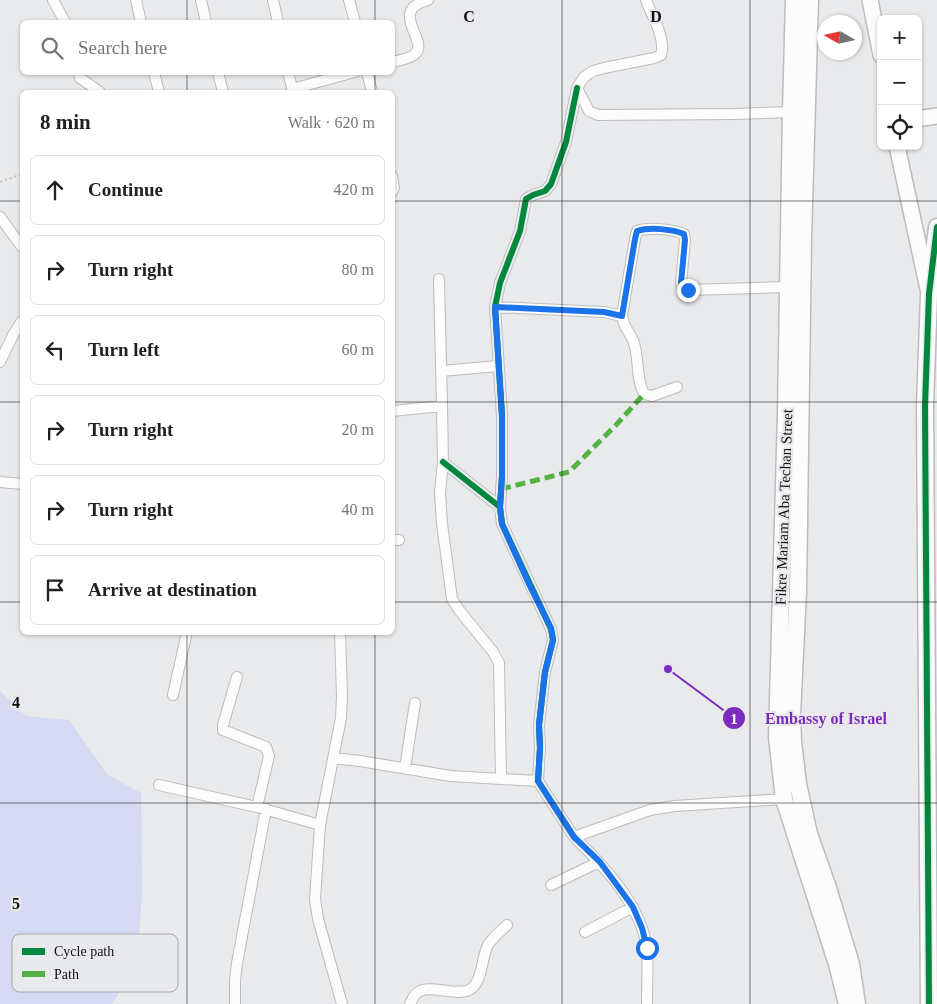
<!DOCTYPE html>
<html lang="en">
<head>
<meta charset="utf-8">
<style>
  body { margin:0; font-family:Georgia,serif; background:#f2f2f2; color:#202124 }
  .controls { position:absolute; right:15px; top:15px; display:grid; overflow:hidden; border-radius:8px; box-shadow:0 1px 4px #0004 }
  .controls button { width:45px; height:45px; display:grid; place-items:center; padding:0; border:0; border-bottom:1px solid #e0e0e0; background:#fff; color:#202124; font:25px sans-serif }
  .compass { position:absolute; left:817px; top:15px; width:45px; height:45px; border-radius:50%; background:#fff; box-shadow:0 1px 4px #0004; rotate:279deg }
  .stop { position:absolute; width:15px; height:15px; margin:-11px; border:4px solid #1a73e8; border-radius:50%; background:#fff }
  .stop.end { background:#1a73e8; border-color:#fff; box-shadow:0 1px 5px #0008 }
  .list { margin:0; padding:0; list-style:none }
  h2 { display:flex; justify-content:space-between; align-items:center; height:65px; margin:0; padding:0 20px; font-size:21px }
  h2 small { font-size:16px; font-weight:400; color:#757577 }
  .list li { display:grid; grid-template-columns:32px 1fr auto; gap:15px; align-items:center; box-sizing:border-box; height:70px; margin:0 10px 10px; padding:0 10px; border:1px solid #e0e0e0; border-radius:8px }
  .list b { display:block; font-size:19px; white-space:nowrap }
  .list em { font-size:16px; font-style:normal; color:#757577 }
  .icon { flex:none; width:28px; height:28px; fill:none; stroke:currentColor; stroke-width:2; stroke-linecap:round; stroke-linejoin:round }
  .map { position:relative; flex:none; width:937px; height:1004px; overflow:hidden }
  .search { position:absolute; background:#fff; box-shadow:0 1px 4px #0004; left:20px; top:20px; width:375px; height:55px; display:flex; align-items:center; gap:12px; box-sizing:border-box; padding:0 18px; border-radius:8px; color:#757577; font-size:19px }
  .panel { position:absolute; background:#fff; box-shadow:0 1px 4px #0004; left:20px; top:90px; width:375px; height:545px; border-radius:8px }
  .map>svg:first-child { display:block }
  .green { fill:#d5daf2 }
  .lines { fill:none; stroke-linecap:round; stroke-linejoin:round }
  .street-casing { stroke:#bbbcbe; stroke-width:12 }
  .secondary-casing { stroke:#bbbcbe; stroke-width:18 }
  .primary-casing { stroke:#bbbcbe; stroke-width:19 }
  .path { stroke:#c8c8c9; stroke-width:2; stroke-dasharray:2.5 2.5; stroke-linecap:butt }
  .street { stroke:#fcfcfc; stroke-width:10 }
  .secondary { stroke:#fcfcfc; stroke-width:15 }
  .primary { stroke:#fcfcfc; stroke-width:16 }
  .quiet { stroke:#54b144; stroke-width:5; stroke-dasharray:10 5; stroke-linecap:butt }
  .cycleway-casing { stroke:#e8e9ed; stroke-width:9 }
  .cycleway { stroke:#00873e; stroke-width:6 }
  .route { stroke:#1a73e8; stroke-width:6 }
  .grid { fill:none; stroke:#0f1011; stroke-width:1; stroke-opacity:0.55 }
  .labels { text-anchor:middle; stroke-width:4.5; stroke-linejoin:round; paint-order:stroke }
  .street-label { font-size:15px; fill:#0f1011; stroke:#e8e9ed }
  .key { fill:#e8e9ed; stroke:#a7a8ab; stroke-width:1 }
  .key-label { font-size:14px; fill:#0f1011 }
  .grid-label { font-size:16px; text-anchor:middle; font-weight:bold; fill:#0f1011; stroke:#e8e9ed; stroke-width:4.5; stroke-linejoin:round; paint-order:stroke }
  .leader { fill:none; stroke:#7b2cbf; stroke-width:2 }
  .callout-dot { fill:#7b2cbf; stroke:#e8e9ed; stroke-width:2 }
  .mark-label { font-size:15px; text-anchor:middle; font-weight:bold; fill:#fff }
  .callout-label { font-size:16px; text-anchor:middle; font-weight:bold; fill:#7b2cbf; stroke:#e8e9ed; stroke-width:4.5; stroke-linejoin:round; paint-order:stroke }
</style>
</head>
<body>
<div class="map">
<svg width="937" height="1004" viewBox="0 0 937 1004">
  <rect width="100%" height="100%" fill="#e9eaec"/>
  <!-- green -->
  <path class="green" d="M0,691L26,716L69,720L108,775L141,793L142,892L137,965L112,1004H0Z"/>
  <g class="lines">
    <!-- street casing -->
    <g class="street-casing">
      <path id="street" d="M53,0L65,22
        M136,0L141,22
        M201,0L206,22
        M273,0L278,22
        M349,0L355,22
        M646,0C652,17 666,37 661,55L654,58L604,68L593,71L584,77L577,88L589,111L598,115L734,114L791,112
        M392,62C399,60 410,59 415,54C430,41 387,11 428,0
        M79,72L80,78L100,92
        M154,72L159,92
        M218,72L223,92
        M288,72L293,92
        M367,72L372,92
        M292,89L355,72
        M392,176L394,188L392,192
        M0,217L22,247
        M439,279L442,406
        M495,307L604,312L622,316L635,239L637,231C650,227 672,229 684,234L685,240L681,283L683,288L688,290L788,287
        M622,316C624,328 628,330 633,340C640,358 635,377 644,394L652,396L677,387
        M0,362L13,335L22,321
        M441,371L498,366
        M392,411L442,406L443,462L440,493L442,524L452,599L459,610L493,652L499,663L501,779
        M443,462L500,507L502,524L551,629L553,640L545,672L539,725L540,748L538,781L574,837
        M0,482L22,484
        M500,507L502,476V416L495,307L500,283L520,231L526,199L533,195L545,191L551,184L566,142L577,88
        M392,540H399
        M340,632L342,696L341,718L320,825L315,899L318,919L342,1004
        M237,677L223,725V730L266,747L269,756L257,807
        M173,695L187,632
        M333,758L360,761L451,776L538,781
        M405,768L415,703
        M159,785L257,807L320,825
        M551,885L599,862
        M585,932L633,907
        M235,1004V980L237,963L266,809
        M410,1004C412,1001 413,996 416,994C426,982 455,997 469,990C483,983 481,958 488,945C493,937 501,931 507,925
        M647,1004C647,986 648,967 647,949C642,906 604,866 574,837L650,810L675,806L784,799"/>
    </g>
    <!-- secondary casing -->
    <g class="secondary-casing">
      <path id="secondary" d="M870,0L881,55
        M918,117L923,118L937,116
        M897,146L928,289"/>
    </g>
    <!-- primary casing -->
    <g class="primary-casing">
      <path id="primary" d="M794,0L791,112L786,414L777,737L784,799L837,964L847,1004
        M810,0L803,238L798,591L792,714L793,742L798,784L809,834L828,888L851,964L857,1004
        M929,1004L925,406L929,294L937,227"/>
    </g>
    <!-- path -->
    <path class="path" d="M0,182L22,174"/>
    <!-- street -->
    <use href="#street" class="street"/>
    <!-- secondary -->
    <use href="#secondary" class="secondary"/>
    <!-- primary -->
    <use href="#primary" class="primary"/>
    <!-- quiet -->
    <path class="quiet" d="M501,489L569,472L616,425L644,394"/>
    <!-- cycleway casing -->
    <g class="cycleway-casing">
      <path id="cycleway" d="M443,462L500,507L502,524L551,629L553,640L545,672L539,725L540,748L538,781L574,837
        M500,507L502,476V416L495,307L500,283L520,231L526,199L533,195L545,191L551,184L566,142L577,88
        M929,1004L925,406L929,294L937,227"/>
    </g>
    <!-- cycleway -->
    <use href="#cycleway" class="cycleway"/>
  </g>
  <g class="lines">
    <!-- route -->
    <path class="route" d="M647,948L642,928L633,907L600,862L574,837L538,781L540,748L539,725L542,698L545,672L553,640L551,628L529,584L502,524L500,507L502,476V416L495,307L604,312L622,316L635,239L637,231C650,227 672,229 684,234L685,240L681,283L683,288L688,290"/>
  </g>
  <!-- grid -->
  <path class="grid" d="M187,0V22M375,0V22M562,0V1004M750,0V1004M187,72V92M375,72V92M0,201H22M392,201H937M0,402H22M392,402H937M0,602H22M392,602H937M187,632V1004M375,632V1004M0,803H937"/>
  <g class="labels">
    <!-- street labels -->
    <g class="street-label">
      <text transform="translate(784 507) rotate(-88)" y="5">Fikre Mariam Aba Techan Street</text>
    </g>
  </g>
  <!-- legend -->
  <rect x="12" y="934" width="166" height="58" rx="8" class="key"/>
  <rect x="22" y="948" width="23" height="7" fill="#00873e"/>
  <rect x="22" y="971" width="23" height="6" fill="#54b144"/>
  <g class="key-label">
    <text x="54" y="956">Cycle path</text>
    <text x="54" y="979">Path</text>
  </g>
  <g class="grid-label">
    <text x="469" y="22">C</text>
    <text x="656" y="22">D</text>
    <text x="16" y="708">4</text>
    <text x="16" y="909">5</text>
  </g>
  <!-- callouts -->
  <path class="leader" d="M668 669L734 718"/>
  <g class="callout-dot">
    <circle cx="668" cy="669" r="5"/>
    <circle cx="734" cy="718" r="12"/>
  </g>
  <g class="mark-label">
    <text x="734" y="724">1</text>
  </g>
  <g class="callout-label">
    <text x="826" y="724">Embassy of Israel</text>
  </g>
</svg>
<div class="controls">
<button>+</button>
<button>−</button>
<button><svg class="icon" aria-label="locate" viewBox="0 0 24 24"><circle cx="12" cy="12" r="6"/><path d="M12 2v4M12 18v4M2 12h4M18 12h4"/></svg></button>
</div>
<svg class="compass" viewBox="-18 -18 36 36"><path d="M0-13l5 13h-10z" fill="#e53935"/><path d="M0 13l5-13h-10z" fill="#757577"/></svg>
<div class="stop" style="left:647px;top:948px"></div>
<div class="stop end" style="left:688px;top:290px"></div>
<div class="search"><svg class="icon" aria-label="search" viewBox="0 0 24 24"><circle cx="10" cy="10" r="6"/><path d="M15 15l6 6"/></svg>Search here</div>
<section class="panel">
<h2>8 min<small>Walk · 620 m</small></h2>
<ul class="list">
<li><svg class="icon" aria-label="ahead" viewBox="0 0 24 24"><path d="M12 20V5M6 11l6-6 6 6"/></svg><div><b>Continue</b></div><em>420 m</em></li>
<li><svg class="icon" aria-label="right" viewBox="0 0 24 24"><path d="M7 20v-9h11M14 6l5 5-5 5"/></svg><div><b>Turn right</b></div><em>80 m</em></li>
<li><svg class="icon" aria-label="left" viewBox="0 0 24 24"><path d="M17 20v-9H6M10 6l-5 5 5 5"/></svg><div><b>Turn left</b></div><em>60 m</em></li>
<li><svg class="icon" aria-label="right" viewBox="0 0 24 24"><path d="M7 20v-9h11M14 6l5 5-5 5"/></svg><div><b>Turn right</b></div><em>20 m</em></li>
<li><svg class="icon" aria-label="right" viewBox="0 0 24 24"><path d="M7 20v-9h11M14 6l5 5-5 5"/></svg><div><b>Turn right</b></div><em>40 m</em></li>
<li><svg class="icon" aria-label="arrive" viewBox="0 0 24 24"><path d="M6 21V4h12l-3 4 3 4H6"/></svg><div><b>Arrive at destination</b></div></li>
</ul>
</section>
</div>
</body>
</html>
